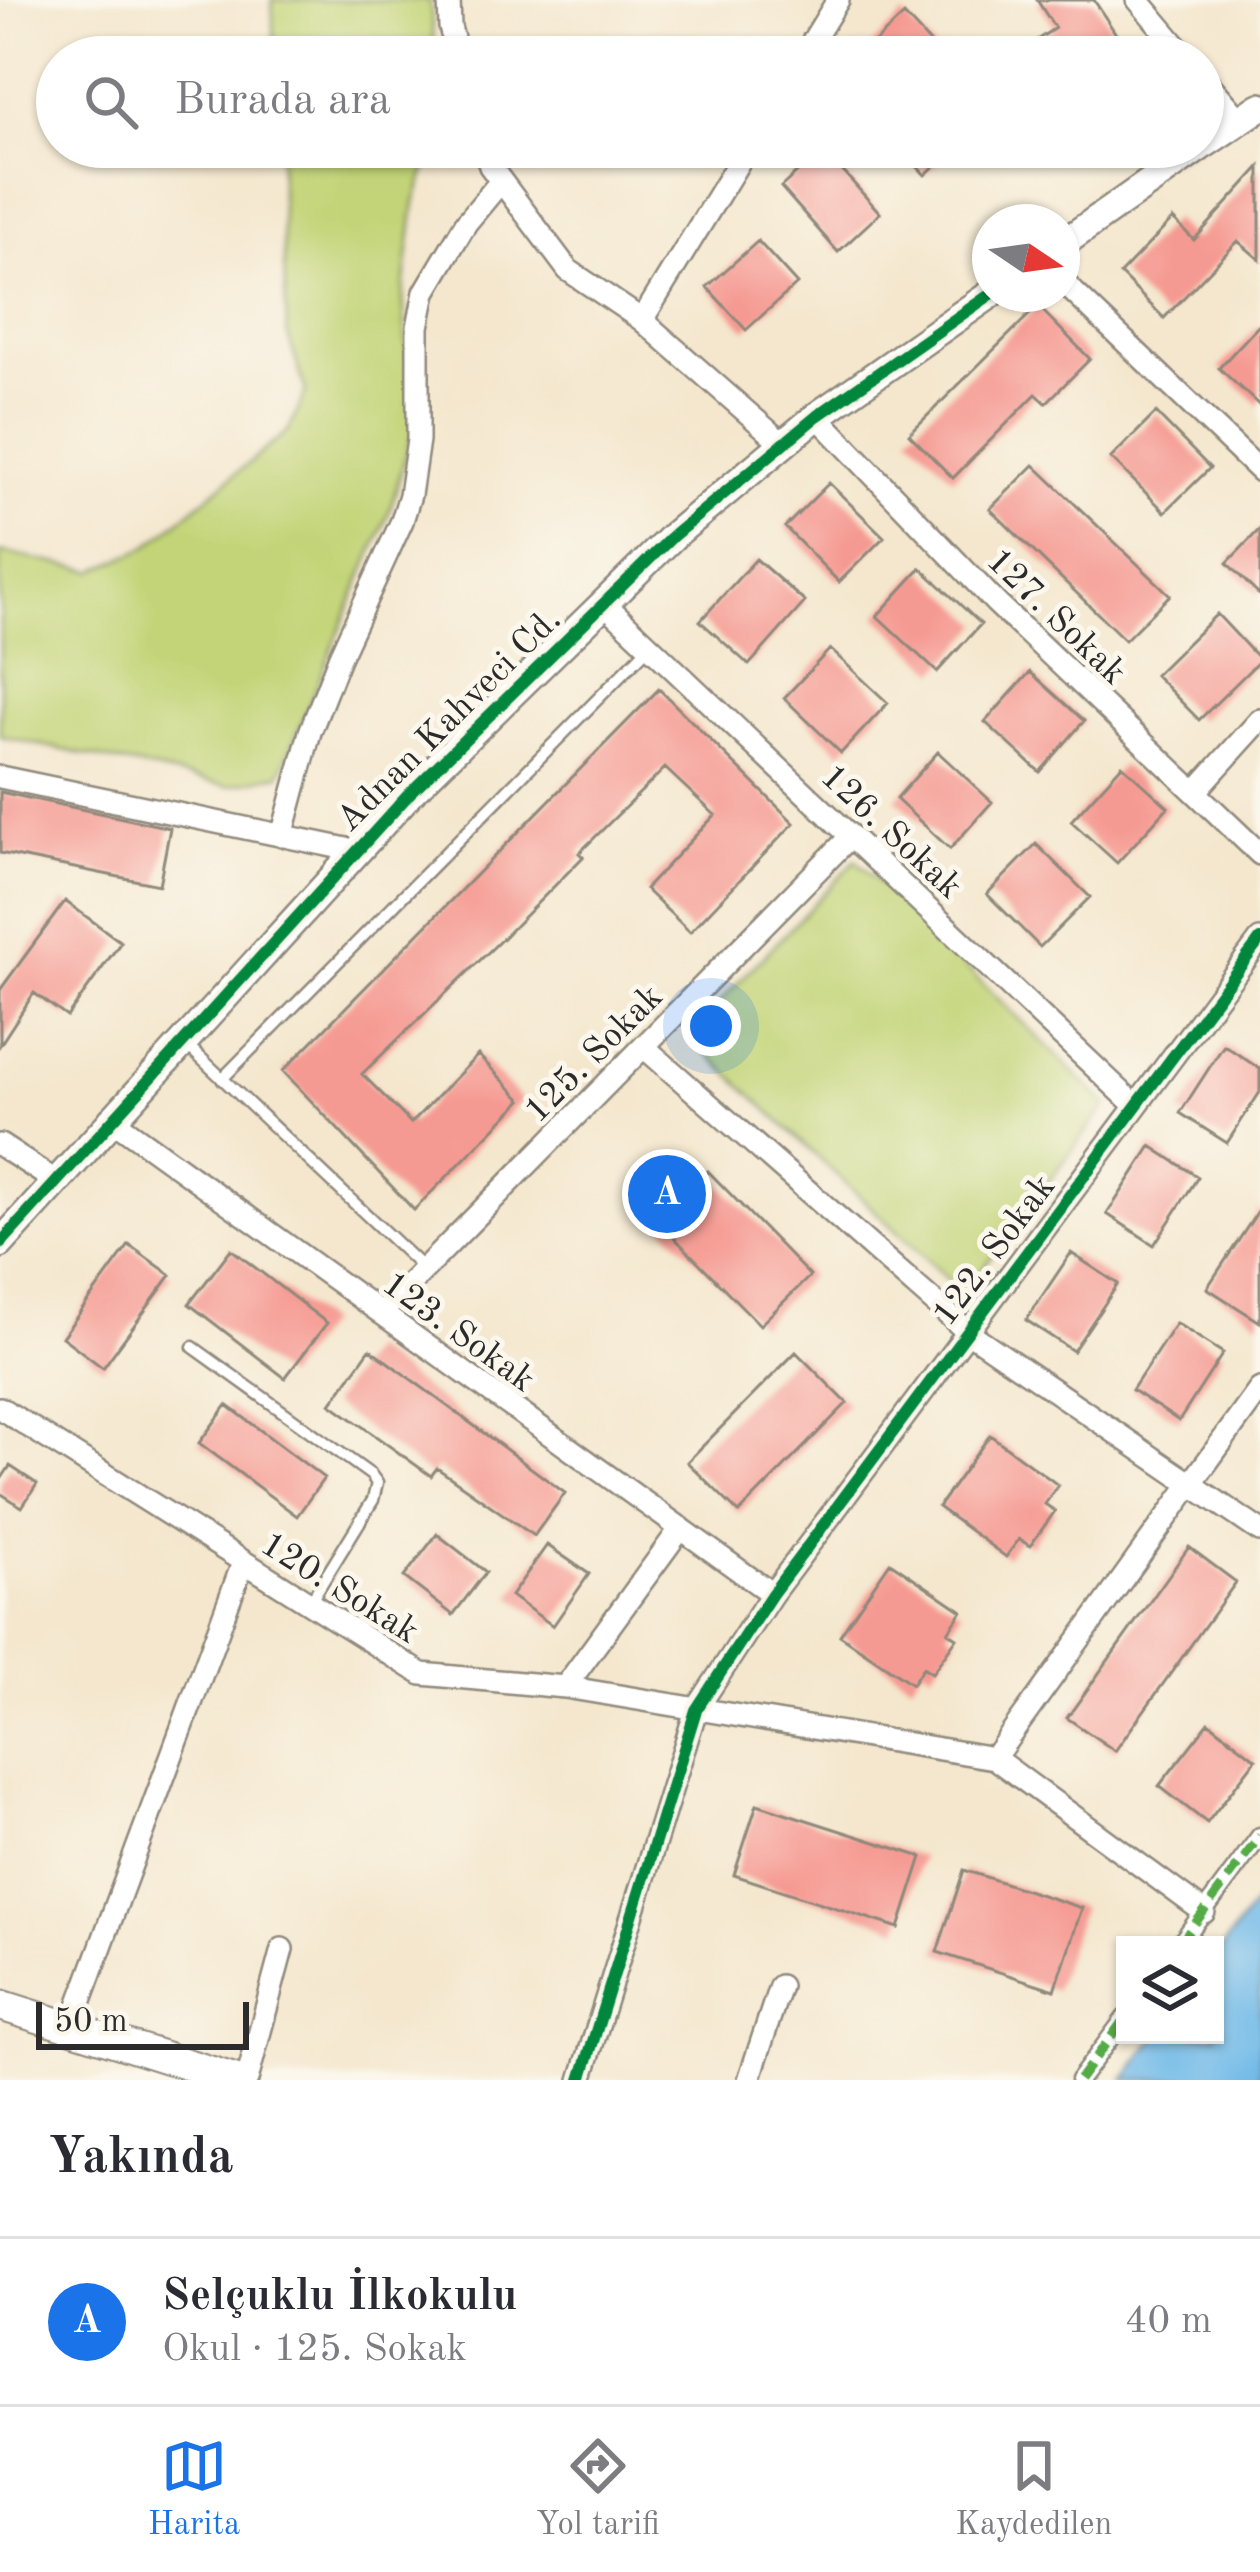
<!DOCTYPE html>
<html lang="tr">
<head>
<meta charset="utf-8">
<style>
  body { margin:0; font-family:"Old Standard TT",serif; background:#f7f7f7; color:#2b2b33 }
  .controls { position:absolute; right:36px; bottom:36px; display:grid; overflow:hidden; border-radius:0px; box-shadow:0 3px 9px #0004 }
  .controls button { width:108px; height:108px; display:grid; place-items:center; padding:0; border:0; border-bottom:3px solid #e1e1e2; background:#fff; color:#2b2b33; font:60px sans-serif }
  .compass { position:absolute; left:972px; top:204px; width:108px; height:108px; border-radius:50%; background:#fff; box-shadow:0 3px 9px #0004; rotate:103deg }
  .scale { position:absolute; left:36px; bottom:30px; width:213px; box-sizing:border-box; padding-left:12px; border:6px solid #2b2b2b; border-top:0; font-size:33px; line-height:42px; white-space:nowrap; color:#2b2b2b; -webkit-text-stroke:9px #fbf7ec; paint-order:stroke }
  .you { position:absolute; left:711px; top:1026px; width:42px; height:42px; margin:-30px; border:9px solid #fff; border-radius:50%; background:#1a73e8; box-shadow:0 0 0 18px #1a73e833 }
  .badge { display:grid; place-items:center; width:78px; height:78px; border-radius:50%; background:#1a73e8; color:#fff; font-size:39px; font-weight:700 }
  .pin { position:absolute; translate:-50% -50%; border:6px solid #fff; box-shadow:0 3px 12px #0006 }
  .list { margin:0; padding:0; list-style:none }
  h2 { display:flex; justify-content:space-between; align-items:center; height:156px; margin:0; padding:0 48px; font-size:51px }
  h2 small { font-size:39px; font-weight:400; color:#7c7c81 }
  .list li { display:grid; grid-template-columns:78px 1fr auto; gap:36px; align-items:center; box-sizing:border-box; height:168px; padding:0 48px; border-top:3px solid #e1e1e2 }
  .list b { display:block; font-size:45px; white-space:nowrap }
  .list p { margin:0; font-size:39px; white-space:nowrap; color:#7c7c81 }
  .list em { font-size:39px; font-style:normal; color:#7c7c81 }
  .icon { flex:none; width:66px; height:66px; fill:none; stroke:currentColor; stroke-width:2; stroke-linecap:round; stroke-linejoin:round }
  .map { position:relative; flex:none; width:1260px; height:2080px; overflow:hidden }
  .search { position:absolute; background:#fff; box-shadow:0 3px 9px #0004; left:36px; right:36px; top:36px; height:132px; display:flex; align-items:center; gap:30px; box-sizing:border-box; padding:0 42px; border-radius:66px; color:#7c7c81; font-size:45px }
  .sheet { height:324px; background:#fff }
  nav { display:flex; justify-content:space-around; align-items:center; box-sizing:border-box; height:168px; border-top:3px solid #e1e1e2; background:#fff; font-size:33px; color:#7c7c81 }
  nav a { display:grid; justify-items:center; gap:6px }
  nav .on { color:#1a73e8 }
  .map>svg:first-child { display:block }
  .green { fill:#c2d477; stroke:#768051; stroke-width:3 }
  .water { fill:#6fb9e8; stroke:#4d728a; stroke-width:3 }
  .building { fill:#f59a92 }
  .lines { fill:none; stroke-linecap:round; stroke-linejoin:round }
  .service-casing { stroke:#90897c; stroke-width:15 }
  .pedestrian-casing { stroke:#90897c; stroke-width:21 }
  .minor-casing { stroke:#90897c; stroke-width:26 }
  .tertiary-casing { stroke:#90897c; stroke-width:32 }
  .secondary-casing { stroke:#90897c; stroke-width:34 }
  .service { stroke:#fff; stroke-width:10 }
  .pedestrian { stroke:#fff; stroke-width:16 }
  .minor { stroke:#fff; stroke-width:21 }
  .tertiary { stroke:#fff; stroke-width:27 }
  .secondary { stroke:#fff; stroke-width:30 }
  .quiet { stroke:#54ab44; stroke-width:9; stroke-dasharray:18 9; stroke-linecap:butt }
  .cycleway-casing { stroke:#fbf7ec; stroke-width:20 }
  .cycleway { stroke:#00873e; stroke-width:12 }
  .labels { text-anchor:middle; stroke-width:10; stroke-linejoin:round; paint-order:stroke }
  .street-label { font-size:36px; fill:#2b2b2b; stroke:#fbf7ec }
</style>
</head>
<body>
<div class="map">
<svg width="1260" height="2080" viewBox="0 0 1260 2080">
  <rect width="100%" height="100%" fill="#fbf7ec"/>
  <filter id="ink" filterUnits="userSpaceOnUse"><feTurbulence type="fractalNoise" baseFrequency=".00833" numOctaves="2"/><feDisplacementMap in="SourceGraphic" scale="24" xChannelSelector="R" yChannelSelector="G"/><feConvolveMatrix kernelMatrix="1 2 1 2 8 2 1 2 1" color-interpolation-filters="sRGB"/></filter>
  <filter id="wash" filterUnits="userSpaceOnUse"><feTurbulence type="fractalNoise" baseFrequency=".004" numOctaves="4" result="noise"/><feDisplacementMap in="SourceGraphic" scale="48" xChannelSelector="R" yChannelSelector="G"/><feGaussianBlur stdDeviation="2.7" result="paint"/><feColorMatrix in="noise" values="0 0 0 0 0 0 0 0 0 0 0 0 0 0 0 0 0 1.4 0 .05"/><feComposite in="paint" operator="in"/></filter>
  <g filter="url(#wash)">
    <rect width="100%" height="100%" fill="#f4e7ce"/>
    <!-- green -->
    <path class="green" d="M272,0H430L435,57H275Z
      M279,147H434L415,202L403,297L413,430L390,510L280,774L228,786L0,736V552L94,571L147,547L289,430L306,392L287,333Z
      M856,860L1107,1105L963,1294L688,1035Z"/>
    <!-- water -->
    <path class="water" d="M1260,1896V2080H1124L1157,2035H1215V1957Z"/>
    <g id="blocks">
      <!-- building -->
      <path class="building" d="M1037,0H1094L1125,48L1111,57H1011L1055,28Z
        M904,15L943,57H859Z
        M899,147H955L925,175Z
        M823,149L880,213L838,252L781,187Z
        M1260,167V260L1238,241L1164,318L1120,274L1173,219L1194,240Z
        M758,241L797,284L746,330L707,287Z
        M1038,306L1090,359L1046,403L1036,394L953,478L909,434Z
        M1260,324V406L1219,368Z
        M1156,413L1210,468L1165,512L1111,458Z
        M1034,465L1170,595L1125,640L990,509Z
        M829,483L884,537L839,582L785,527Z
        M1260,529V596L1227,563Z
        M756,559L805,602L749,665L700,621Z
        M921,568L981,624L937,672L877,616Z
        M1217,614L1260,660L1199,720L1155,675Z
        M830,649L888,703L841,753L784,698Z
        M1030,672L1084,721L1040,772L985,722Z
        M659,689L794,823L690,932L645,889L715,815L665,768L579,853L583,857L502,939L362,1074L411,1123L478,1055L522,1100L414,1210L283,1071Z
        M938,752L992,802L950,849L896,799Z
        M1122,765L1168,807L1117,863L1071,821Z
        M0,792L170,828L159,885L0,853Z
        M1036,844L1090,897L1040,947L987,894Z
        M65,901L121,942L67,1017L34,993L0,1045V990Z
        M1224,1045L1260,1069V1092L1227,1143L1180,1113Z
        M1151,1146L1198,1177L1154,1245L1107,1214Z
        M708,1171L810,1276L760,1325L658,1221Z
        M1260,1208V1322L1207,1288Z
        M129,1245L171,1275L103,1368L62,1337Z
        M231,1249L327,1323L285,1378L189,1304Z
        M1071,1253L1118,1284L1073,1351L1026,1320Z
        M1176,1323L1223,1353L1179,1421L1132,1390Z
        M370,1349L565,1493L534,1536L437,1468L431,1476L331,1404Z
        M796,1352L847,1403L739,1513L687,1462Z
        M227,1405L324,1478L297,1516L199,1443Z
        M990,1435L1058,1485L1045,1504L1055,1511L1030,1546L1019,1539L1006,1557L938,1507Z
        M10,1466L37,1484L22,1507L0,1493V1481Z
        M437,1534L486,1572L453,1615L404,1577Z
        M547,1545L589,1574L553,1626L511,1596Z
        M1189,1547L1236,1582L1115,1751L1067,1718Z
        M890,1562L962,1611L948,1632L957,1638L932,1673L923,1667L912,1684L840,1635Z
        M1209,1722L1256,1759L1207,1823L1159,1786Z
        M757,1804L922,1857L899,1928L734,1875Z
        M964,1870L1082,1908L1055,1990L937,1952Z"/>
    </g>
  </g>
  <g filter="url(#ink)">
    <use href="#blocks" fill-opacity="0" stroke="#90897c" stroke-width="3"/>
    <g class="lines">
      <!-- service casing -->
      <g class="service-casing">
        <path id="service" d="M187,1045L424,1269
          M222,1079L650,646
          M193,1347L371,1475L377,1483L373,1500L309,1604"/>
      </g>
      <!-- pedestrian casing -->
      <g class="pedestrian-casing">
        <path id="pedestrian" d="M1179,1945L1260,1836
          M1079,2080L1125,2018"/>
      </g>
      <!-- minor casing -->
      <g class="minor-casing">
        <path id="minor" d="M449,0L450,27L458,57
          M1138,0L1186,57
          M803,57L838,0
          M1203,77L1240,120
          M484,147L490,166L568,270L642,320
          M748,147L642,320L783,444
          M1062,281L1260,471
          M817,416L996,603L1260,854
          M604,603L1136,1106
          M0,777L356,851
          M1195,792L1260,720
          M282,836L310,732L339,658L402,521L410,495L418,440V327L425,292L466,223L501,181
          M644,1047L968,1332L1191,1484L1260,1389
          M110,1118L772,1594
          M0,1145L55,1181
          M381,1313L851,836
          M0,1408L422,1674L565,1687L681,1528
          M565,1687L994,1758L1191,1484L1260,1531
          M994,1758L1204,1912
          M71,2027L243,1563
          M247,2080L282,1949
          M581,2080L696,1710L772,1594L1260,940
          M749,2080L780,1986"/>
      </g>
      <!-- tertiary casing -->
      <g class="tertiary-casing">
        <path id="tertiary" d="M1203,145L1260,107
          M1062,244L1200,147
          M0,1244L411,792L673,536L817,416L991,294"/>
      </g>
      <!-- secondary casing -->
      <g class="secondary-casing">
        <path id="secondary" d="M0,2005L237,2080"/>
      </g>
      <!-- service -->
      <use href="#service" class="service"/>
      <!-- pedestrian -->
      <use href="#pedestrian" class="pedestrian"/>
      <!-- minor -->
      <use href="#minor" class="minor"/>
      <!-- tertiary -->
      <use href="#tertiary" class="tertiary"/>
      <!-- secondary -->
      <use href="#secondary" class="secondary"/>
      <!-- quiet -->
      <path class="quiet" d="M1179,1945L1260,1836
        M1079,2080L1125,2018"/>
      <!-- cycleway casing -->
      <g class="cycleway-casing">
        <path id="cycleway" d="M0,1244L411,792L673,536L817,416L991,294
          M581,2080L696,1710L772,1594L1260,940"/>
      </g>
      <!-- cycleway -->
      <use href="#cycleway" class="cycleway"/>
    </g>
  </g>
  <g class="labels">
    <!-- street labels -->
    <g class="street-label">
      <text transform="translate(1058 615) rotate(44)" y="13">127. Sokak</text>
      <text transform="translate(447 718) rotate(-45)" y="13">Adnan Kahveci Cd.</text>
      <text transform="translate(893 830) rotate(43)" y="13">126. Sokak</text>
      <text transform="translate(592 1052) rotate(-45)" y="13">125. Sokak</text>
      <text transform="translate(992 1249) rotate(-53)" y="13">122. Sokak</text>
      <text transform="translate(460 1330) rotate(36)" y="13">123. Sokak</text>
      <text transform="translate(341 1586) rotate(32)" y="13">120. Sokak</text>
    </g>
  </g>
</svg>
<div class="controls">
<button><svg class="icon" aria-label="layers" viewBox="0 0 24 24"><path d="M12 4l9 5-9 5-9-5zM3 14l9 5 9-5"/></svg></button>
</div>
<svg class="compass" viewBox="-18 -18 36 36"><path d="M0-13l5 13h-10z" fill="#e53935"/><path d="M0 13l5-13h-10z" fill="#7c7c81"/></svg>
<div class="scale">50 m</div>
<div class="you"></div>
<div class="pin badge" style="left:667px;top:1194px">A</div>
<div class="search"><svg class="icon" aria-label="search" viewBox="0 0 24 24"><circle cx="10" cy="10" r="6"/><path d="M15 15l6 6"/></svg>Burada ara</div>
</div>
<section class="sheet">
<h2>Yakında<small></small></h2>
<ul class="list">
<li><span class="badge">A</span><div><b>Selçuklu İlkokulu</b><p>Okul · 125. Sokak</p></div><em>40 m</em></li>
</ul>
</section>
<nav>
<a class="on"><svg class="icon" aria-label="map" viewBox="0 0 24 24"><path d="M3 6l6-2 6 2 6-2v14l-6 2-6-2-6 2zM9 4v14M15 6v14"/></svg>Harita</a>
<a><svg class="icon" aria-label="directions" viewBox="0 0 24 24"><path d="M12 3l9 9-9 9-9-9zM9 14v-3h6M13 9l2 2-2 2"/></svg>Yol tarifi</a>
<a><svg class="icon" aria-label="saved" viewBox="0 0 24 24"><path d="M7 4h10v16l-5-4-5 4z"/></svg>Kaydedilen</a>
</nav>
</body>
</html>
